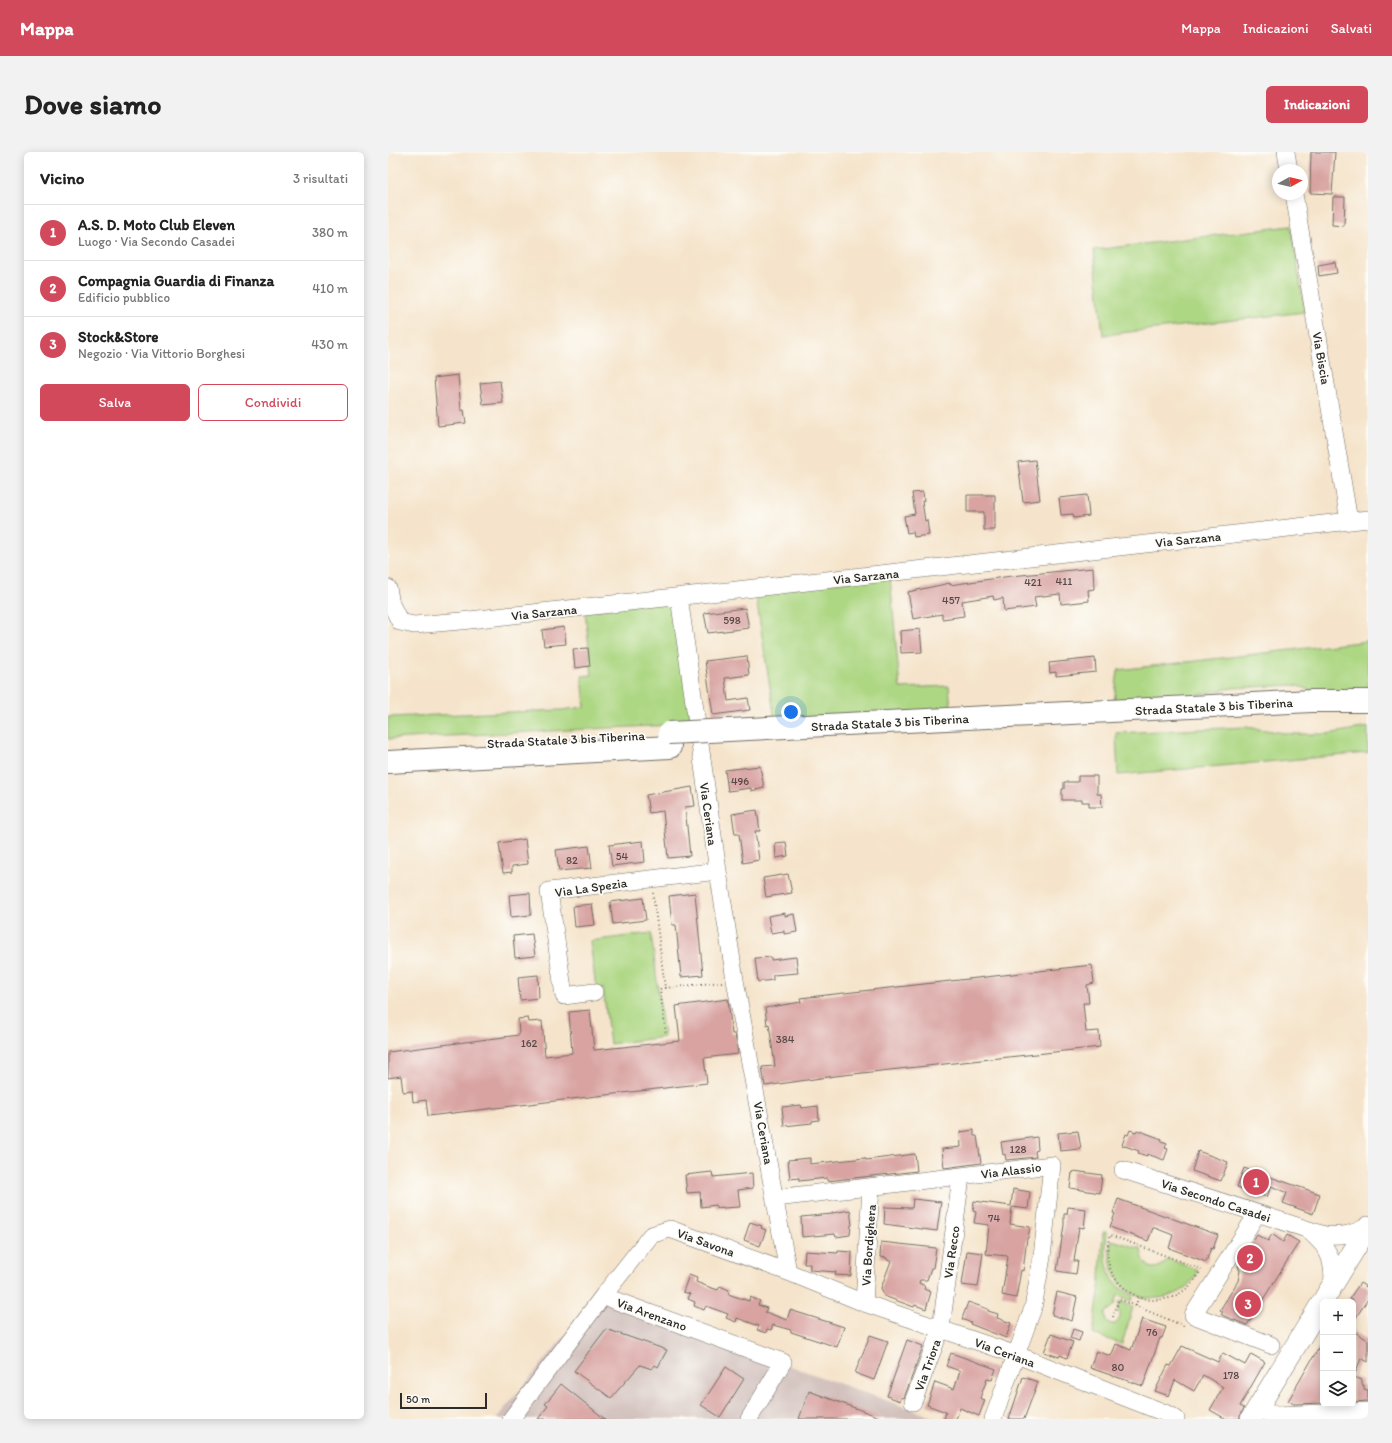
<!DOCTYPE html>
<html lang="it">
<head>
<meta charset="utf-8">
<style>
  body { margin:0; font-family:Itim,sans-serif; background:#f2f2f2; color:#222 }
  .controls { position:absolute; right:12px; bottom:12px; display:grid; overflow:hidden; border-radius:6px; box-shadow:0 2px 10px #0003 }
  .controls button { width:36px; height:36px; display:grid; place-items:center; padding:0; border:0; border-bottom:1px solid #e0e0e0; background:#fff; color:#222; font:20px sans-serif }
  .compass { position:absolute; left:884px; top:12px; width:36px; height:36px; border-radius:50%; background:#fff; box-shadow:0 2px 10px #0003; rotate:82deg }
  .scale { position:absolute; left:12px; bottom:10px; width:87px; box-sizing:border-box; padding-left:4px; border:2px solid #2b2b2b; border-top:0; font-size:11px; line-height:14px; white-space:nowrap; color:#2b2b2b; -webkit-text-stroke:3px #fdfcf7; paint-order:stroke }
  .you { position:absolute; left:403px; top:560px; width:14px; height:14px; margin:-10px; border:3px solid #fff; border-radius:50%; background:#1a73e8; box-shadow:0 0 0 6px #1a73e833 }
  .badge { display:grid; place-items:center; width:26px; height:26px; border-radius:50%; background:#d1495b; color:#fff; font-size:13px; font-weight:700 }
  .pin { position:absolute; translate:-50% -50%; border:2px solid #fff; box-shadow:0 1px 4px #0006 }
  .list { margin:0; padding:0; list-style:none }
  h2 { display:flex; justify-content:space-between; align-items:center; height:52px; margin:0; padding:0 16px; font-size:17px }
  h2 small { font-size:13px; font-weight:400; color:#767676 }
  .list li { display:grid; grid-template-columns:26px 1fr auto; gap:12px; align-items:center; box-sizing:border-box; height:56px; padding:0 16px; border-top:1px solid #e0e0e0 }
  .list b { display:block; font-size:15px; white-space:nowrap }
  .list p { margin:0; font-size:13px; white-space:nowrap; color:#767676 }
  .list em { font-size:13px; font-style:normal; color:#767676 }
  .actions { display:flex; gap:8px; padding:12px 16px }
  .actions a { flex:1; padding:9px 0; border:1px solid #d1495b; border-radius:6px; text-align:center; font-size:14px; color:#d1495b }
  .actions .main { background:#d1495b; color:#fff }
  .icon { flex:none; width:22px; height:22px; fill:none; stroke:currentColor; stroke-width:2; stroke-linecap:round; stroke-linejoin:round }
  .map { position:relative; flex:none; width:980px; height:1267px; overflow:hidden; border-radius:6px }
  header { display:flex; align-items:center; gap:24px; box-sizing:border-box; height:56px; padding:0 20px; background:#d1495b; color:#fff }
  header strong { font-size:19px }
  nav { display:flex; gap:22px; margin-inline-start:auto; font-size:14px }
  .intro { display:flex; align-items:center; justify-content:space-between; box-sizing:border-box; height:96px; padding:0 24px }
  h1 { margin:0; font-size:28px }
  .button { padding:10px 18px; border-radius:6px; background:#d1495b; color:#fff; font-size:14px; font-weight:700 }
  main { display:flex; gap:24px; padding:0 24px }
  aside { flex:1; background:#fff; border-radius:6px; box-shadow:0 2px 10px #0003 }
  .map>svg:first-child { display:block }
  .industrial { fill:#d1c0bc }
  .green { fill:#add783; stroke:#6c8157 }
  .building { fill:#d8a3a1 }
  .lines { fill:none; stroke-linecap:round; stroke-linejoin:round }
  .minor-casing { stroke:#726c63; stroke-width:18 }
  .major-casing { stroke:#726c63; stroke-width:22 }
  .highway-casing { stroke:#726c63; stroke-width:24 }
  .path { stroke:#726c63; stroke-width:2; stroke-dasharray:1 3; stroke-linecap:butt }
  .minor { stroke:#fff; stroke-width:17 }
  .major { stroke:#fff; stroke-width:21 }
  .highway { stroke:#fff; stroke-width:22 }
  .highway-bridge-casing { stroke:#726c63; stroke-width:24; stroke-linecap:butt }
  .highway-bridge { stroke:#fff; stroke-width:22 }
  .labels { text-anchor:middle; stroke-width:3.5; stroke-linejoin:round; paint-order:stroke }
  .number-label { font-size:11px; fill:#564948 }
  .street-label { font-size:13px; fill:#2b2b2b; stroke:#fdfcf7 }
</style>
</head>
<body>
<header>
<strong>Mappa</strong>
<nav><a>Mappa</a><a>Indicazioni</a><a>Salvati</a></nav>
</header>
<div class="intro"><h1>Dove siamo</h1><a class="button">Indicazioni</a></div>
<main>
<aside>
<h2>Vicino<small>3 risultati</small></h2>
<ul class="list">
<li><span class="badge">1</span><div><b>A.S. D. Moto Club Eleven</b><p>Luogo · Via Secondo Casadei</p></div><em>380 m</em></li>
<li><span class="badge">2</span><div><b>Compagnia Guardia di Finanza</b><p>Edificio pubblico</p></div><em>410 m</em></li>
<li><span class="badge">3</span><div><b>Stock&amp;Store</b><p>Negozio · Via Vittorio Borghesi</p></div><em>430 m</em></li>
</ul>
<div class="actions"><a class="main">Salva</a><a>Condividi</a></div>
</aside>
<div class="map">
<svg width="980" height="1267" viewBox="0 0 980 1267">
  <rect width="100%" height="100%" fill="#fdfcf7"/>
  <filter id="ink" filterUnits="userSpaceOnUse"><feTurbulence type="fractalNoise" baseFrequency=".025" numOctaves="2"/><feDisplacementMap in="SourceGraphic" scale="8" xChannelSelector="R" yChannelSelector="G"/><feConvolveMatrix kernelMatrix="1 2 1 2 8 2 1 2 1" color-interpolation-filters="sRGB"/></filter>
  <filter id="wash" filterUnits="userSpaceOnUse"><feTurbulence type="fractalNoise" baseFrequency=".012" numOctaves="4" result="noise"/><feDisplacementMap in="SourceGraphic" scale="16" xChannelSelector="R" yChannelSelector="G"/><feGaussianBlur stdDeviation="0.9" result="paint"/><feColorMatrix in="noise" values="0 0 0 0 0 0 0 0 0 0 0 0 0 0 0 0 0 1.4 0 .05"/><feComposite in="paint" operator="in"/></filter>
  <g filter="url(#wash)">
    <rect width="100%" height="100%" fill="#f5e4cb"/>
    <!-- industrial -->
    <path class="industrial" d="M208,1146L408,1216L550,1267H108Z"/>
    <!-- green -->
    <path class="green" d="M903,74L917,160L715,183L706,98Z
      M502,425L512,536L561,534L563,558L387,568L367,439Z
      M284,449L304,572L0,587V565L173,558L197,555L194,524L204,523L197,459Z
      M980,489V541H933L906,533L844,536L805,544L726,551L730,518Z
      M858,575L903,582H939L980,575V601L730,623L728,581Z
      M263,781L276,885L222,892L215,836H208L202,789Z
      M715,1080H719C716,1109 717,1130 745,1144L744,1149L730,1143L727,1153L717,1161L718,1169L723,1172H727C732,1168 734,1163 730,1158L732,1149L745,1155L734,1192L705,1182L711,1140Z
      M724,1088L753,1097C755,1116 767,1123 780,1107L810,1118C808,1123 806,1128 802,1132C788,1147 756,1152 739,1138C725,1126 718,1105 724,1088Z"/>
    <g id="blocks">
      <!-- building -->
      <path class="building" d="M923,0H947L944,42L922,41Z
        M945,45H957L956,74L944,73Z
        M947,110L949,121L931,124L930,113Z
        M70,223L73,258H76L78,271L50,274L46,226Z
        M112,229L115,251L95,253L92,231Z
        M647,308L652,348L635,350L630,310Z
        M535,340L536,349H534L537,369L539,368L541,383L526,385L525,380L519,381L516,364L527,362L524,341Z
        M579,343H607V378H596V360H579Z
        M699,343L701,364L686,366L685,362L673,363L671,346Z
        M705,416L706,437L700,438L701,449L673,452L672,442L646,445L648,455L616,459L615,446L606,448L605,444L574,449L576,464L554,467V462L525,467L520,440L562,431V433L623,424Z
        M357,456L361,476L320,481L316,461Z
        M176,475L178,492L156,494L154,478Z
        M532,477L534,500L513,501L512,479Z
        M200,496L202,514L187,516L185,497Z
        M359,504L361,523L337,526L340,549L360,546L362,558L325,563L317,509Z
        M707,506L708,520L668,524V520L662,521L661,511Z
        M372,614L376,636L363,639V636L340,639L337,618Z
        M690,624H709V642H713L714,655H701V650H694V648H674V637H676V630H690Z
        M304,635L307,654L297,655L302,704L280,706L275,659L261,661L258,643Z
        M369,658L372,679H367L371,708L355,711L351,682H347L344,662Z
        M137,687L140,712L124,714V720L115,721L111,691Z
        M255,689L257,710L224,714L221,693Z
        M398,690L400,704L388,706L387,691Z
        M201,694L204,716L171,719L168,698Z
        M400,722L404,741L378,745L375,726Z
        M142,741L143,763L123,765L121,743Z
        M307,741L315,823L293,825L288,773H284L281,744Z
        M255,746L258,768L225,772L222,750Z
        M204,752L207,773L187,775L185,754Z
        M397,761V764L406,762L409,780L396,782V779L383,781L380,764Z
        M144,782L147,804L127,806L125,784Z
        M383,805V808L408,805L410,821L385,823V828L370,830L367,806Z
        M704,813L706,831L699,833L701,851H695L698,880L711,879L712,895L447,924L377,934L374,915L387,914L381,872L379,873L377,856L413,850L412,846Z
        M150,823L151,846L132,848L130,825Z
        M340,847L344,882H347L350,902L316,906L319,931L40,964L38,948L25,950L24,939L15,940L13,924L0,926V900L131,883L130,867L140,866L141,870L154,869L157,904L184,901L181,860L202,858L206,898L292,889L288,854Z
        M413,953L414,956L430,954L431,968L424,969V971L396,974L394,955Z
        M586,978V984H589L593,1011L556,1016L554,997L573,995L572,980Z
        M742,978L748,980L749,978L774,987L773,989L779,991L777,996L780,997L776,1008L759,1002V1004L750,1001L751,999L734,993L738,982L740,983Z
        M690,979L693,997L672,999L670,981Z
        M649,985L650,998L647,999L648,1005L618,1008L617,1002L615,1003L613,990Z
        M810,999L840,1010L833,1029L804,1019Z
        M527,1002L529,1019L439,1029V1026L411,1029V1026L402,1027L400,1008L422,1006V1012L477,1006L478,1008Z
        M856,1016L932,1042L925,1062L895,1051L899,1041L883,1034L879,1045L849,1035Z
        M686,1019L714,1023L712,1041L682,1036L684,1021H685Z
        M324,1020L325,1025L364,1021L365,1036L350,1038L352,1055L335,1056V1055L328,1056V1053L313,1055L312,1040L299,1041L297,1023Z
        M625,1037L642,1040L640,1057L624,1055L622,1072L642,1075L640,1086H639L635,1119L633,1118L628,1146L614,1143L620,1104L598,1102L601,1073L586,1071L588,1060L585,1059L586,1049L623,1054Z
        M525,1047L553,1050L549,1079L496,1072L497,1055L524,1056Z
        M730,1047L830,1083L825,1097L823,1096L818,1110L781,1096L785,1083L767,1076H765L760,1089L722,1075L727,1062L725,1061Z
        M680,1055L698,1057L696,1076L691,1075L686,1109H690L688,1122L669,1119L676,1073V1062H679Z
        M462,1058L464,1073H463L462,1083L448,1085L447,1082L414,1085L413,1065L444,1062V1061Z
        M362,1070L374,1074L373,1076L378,1078L372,1094L356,1088Z
        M884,1082L895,1090L899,1083L911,1090L859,1173L836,1164L833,1162L835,1160L832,1158L850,1129L852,1119L850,1114L869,1083L880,1089Z
        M493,1090L548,1096L545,1116H543L539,1128H532L531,1131L537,1134L536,1137L543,1140L538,1157L527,1153L526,1155L496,1144L493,1136L503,1109L499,1108V1106L492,1105Z
        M417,1099L450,1101V1099L464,1100L463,1124L447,1123L448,1120L422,1118V1112H416Z
        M579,1099L595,1101L590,1135L574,1133Z
        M301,1123L309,1126L308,1130L321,1135L330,1138L332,1134L341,1138L340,1142L361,1149L362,1145L372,1149L370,1153L379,1156L377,1160L399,1168L402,1158L456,1175L449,1195L403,1180V1178L385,1173L383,1178L379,1177L378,1181L369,1178L371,1174L349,1166L348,1170L338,1166L340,1162L318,1154L316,1158L306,1154L307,1150L300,1147L302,1142L295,1140Z
        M972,1131L980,1136V1147L965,1170V1149L961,1147Z
        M669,1140L689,1145L684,1169L664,1163Z
        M580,1150L600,1157V1159L610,1162L609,1166L623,1171L618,1186L582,1172L583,1171L574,1167Z
        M754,1167L778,1175L774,1186H772L755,1234L702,1216L708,1199L723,1204L728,1192L743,1198Z
        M218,1177L279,1198L270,1215L267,1213L264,1217L252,1213L223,1246L186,1219Z
        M685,1177L694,1180L691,1189L682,1186Z
        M965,1179L980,1188V1210L973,1206L966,1225L974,1228V1233H976V1237L980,1238V1249L965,1250Z
        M663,1182L685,1190L679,1206L672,1203L671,1205L656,1200Z
        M482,1183L500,1189L486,1228L467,1221Z
        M519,1188L535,1194L516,1246L514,1245L512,1249L499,1244Z
        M935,1188V1251L906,1252L900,1249Z
        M794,1194L830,1210L835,1201L857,1213L863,1202L877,1210L852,1254L856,1256L851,1267H838L822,1258L835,1235L815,1223L806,1239L787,1228L781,1244L767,1239L780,1213L783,1214Z
        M563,1201L608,1217L604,1228L599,1227L592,1246L597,1248L591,1264L572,1256L568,1267H556L558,1260L539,1253L547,1230L566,1237L572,1219L558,1214Z
        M338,1215L356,1227L332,1265L313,1253Z
        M635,1225L650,1230L636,1267H621Z
        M173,1232L217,1267H150L160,1254L157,1252Z
        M421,1239L494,1266V1267H411Z"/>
    </g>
  </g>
  <g filter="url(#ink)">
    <use href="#blocks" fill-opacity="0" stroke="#726c63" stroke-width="1"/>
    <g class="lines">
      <!-- minor casing -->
      <g class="minor-casing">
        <path id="minor" d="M898,0L901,18
          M906,42L961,369
          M0,436L3,452L12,470L26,473L73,469L980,367
          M291,445L330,719L347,828L400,1120L476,1151L629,1203L777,1261L788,1267
          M206,840L176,844L161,739L330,719
          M735,1018L937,1083C955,1084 964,1083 980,1074
          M388,1046L664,1013L654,1105L645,1156L605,1267
          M869,1062L805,1163L883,1193
          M921,1079C941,1096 945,1105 945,1132
          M215,1144L263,1083L282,1077L400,1120
          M476,1151L483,1035
          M525,1250L553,1176L573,1025
          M869,1258L888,1263L980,1259
          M123,1267L215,1144L395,1210L361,1267"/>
      </g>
      <!-- major casing -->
      <g class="major-casing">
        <path id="major" d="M863,1267L980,1075"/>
      </g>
      <!-- highway casing -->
      <g class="highway-casing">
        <path id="highway" d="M438,573L924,549H980
          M0,610L282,595"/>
      </g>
      <!-- path -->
      <path class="path" d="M265,741L277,836L334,830
        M277,836L272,837L278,883
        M748,1154L750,1145C776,1154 802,1142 813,1117L722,1083C714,1112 725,1132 750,1145
        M725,1165L731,1147L796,1174"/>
      <!-- minor -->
      <use href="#minor" class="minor"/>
      <!-- major -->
      <use href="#major" class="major"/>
      <!-- highway -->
      <use href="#highway" class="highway"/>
      <!-- highway-bridge casing -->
      <g class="highway-bridge-casing">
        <path id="highway-bridge" d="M281,581L438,573"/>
      </g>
      <!-- highway-bridge -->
      <use href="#highway-bridge" class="highway-bridge"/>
    </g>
  </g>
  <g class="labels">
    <!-- number labels -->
    <g class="number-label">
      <text x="676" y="433">411</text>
      <text x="645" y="434">421</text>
      <text x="563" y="452">457</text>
      <text x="344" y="472">598</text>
      <text x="352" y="633">496</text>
      <text x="234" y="708">54</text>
      <text x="184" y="712">82</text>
      <text x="397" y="891">384</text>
      <text x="141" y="895">162</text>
      <text x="630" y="1001">128</text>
      <text x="606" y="1070">74</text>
      <text x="764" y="1184">76</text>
      <text x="730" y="1219">80</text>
      <text x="843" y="1227">178</text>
    </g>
    <!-- street labels -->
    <g class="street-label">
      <text transform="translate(934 206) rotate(80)" y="5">Via Biscia</text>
      <text transform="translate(800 387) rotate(-6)" y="5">Via Sarzana</text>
      <text transform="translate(478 424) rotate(-6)" y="5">Via Sarzana</text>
      <text transform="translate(156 460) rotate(-6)" y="5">Via Sarzana</text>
      <text transform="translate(826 554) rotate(-3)" y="5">Strada Statale 3 bis Tiberina</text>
      <text transform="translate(502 570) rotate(-3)" y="5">Strada Statale 3 bis Tiberina</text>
      <text transform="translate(178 587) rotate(-3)" y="5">Strada Statale 3 bis Tiberina</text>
      <text transform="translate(321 662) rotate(82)" y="5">Via Ceriana</text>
      <text transform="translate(203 735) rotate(-8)" y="5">Via La Spezia</text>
      <text transform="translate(376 981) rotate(80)" y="5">Via Ceriana</text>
      <text transform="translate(623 1018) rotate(-7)" y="5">Via Alassio</text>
      <text transform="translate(828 1048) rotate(18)" y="5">Via Secondo Casadei</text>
      <text transform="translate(318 1090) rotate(20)" y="5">Via Savona</text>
      <text transform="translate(480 1093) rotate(-86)" y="5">Via Bordighera</text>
      <text transform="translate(563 1100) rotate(-82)" y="5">Via Recco</text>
      <text transform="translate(264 1162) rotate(20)" y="5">Via Arenzano</text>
      <text transform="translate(617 1200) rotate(20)" y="5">Via Ceriana</text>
      <text transform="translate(539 1213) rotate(-70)" y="5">Via Triora</text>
    </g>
  </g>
</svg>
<div class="controls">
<button>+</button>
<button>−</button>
<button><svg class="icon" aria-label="layers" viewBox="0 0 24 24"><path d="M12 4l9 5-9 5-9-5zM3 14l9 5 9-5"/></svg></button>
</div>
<svg class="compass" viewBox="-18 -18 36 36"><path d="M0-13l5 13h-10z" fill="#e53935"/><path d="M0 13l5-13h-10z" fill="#767676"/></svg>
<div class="scale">50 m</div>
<div class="you"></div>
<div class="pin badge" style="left:868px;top:1030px">1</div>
<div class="pin badge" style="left:862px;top:1106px">2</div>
<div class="pin badge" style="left:860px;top:1152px">3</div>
</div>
</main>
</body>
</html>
